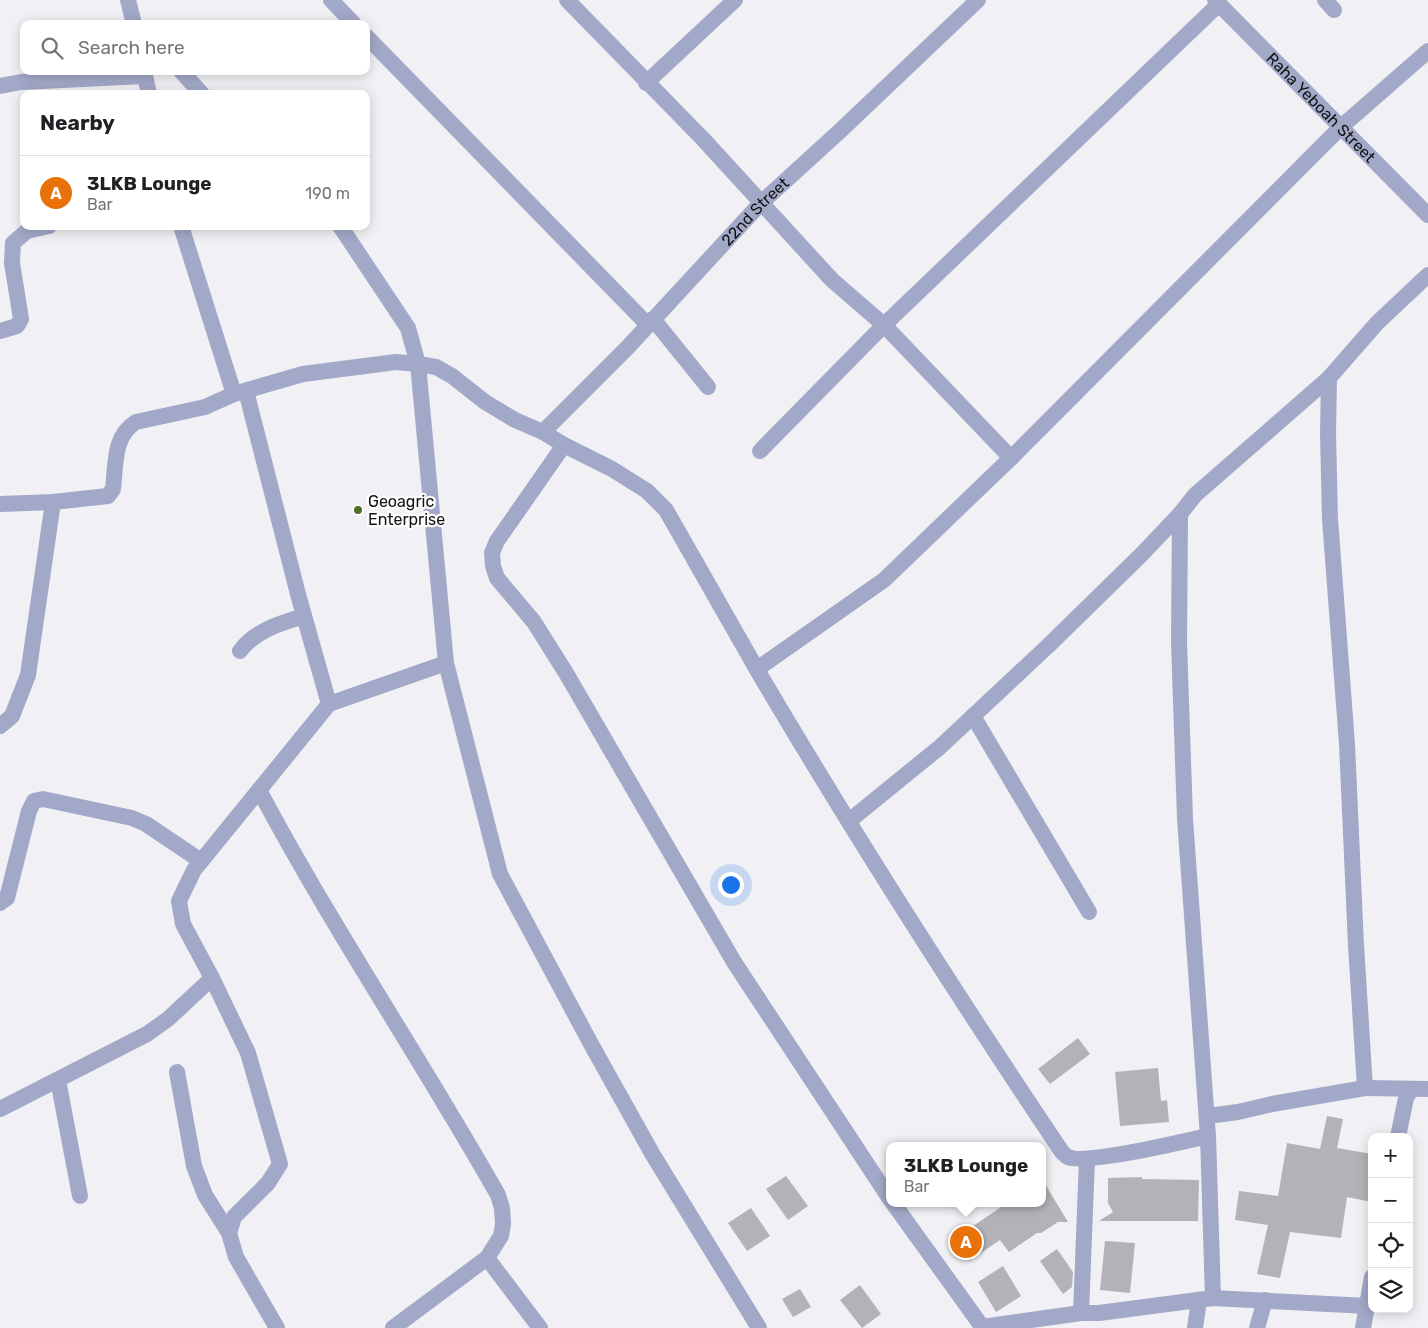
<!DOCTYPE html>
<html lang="en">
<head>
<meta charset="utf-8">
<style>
  body { margin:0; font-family:Rubik,sans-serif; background:#f2f2f2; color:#202124 }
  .controls { position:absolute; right:15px; bottom:15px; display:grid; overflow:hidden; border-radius:10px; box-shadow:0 2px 12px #0003 }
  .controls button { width:45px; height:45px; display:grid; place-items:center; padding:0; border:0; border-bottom:1px solid #e0e0e0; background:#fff; color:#202124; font:25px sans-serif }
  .you { position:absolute; left:730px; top:884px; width:18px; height:18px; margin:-12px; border:4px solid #fff; border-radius:50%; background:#1a73e8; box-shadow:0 0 0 8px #1a73e833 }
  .badge { display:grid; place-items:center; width:32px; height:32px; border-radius:50%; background:#0b8043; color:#fff; font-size:16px; font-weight:700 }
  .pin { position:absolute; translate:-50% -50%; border:2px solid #fff; box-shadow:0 1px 5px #0006 }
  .popup { position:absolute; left:886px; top:1142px; width:160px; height:65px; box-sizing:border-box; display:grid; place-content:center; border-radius:10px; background:#fff; filter:drop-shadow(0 1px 4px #0005); font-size:16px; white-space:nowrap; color:#757577 }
  .popup b { font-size:19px; color:#202124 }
  .popup::after { content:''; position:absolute; left:50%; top:100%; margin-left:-10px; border:10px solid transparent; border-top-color:#fff }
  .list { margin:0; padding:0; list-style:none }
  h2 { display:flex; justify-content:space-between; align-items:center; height:65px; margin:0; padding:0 20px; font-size:21px }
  h2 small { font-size:16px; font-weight:400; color:#757577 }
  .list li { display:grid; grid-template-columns:32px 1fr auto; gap:15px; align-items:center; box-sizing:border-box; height:75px; padding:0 20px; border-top:1px solid #e0e0e0 }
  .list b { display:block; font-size:19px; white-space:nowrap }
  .list p { margin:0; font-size:16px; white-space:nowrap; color:#757577 }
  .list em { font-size:16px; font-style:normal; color:#757577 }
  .icon { flex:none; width:28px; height:28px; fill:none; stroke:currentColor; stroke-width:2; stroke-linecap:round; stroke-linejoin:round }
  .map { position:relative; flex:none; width:1428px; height:1328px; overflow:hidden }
  .search { position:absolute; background:#fff; box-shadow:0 2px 12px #0003; left:20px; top:20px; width:350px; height:55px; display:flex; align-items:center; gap:12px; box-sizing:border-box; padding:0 18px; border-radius:10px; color:#757577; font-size:19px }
  .panel { position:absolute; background:#fff; box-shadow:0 2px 12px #0003; left:20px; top:90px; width:350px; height:140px; border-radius:10px }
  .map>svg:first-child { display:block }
  .building { fill:#b3b2b6 }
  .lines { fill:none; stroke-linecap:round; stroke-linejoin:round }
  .minor { stroke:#a2a8c7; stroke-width:16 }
  .poi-dot { fill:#506f25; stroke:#fefeff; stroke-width:2 }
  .labels { text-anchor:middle; stroke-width:4.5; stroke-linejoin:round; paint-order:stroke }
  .street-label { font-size:16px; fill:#131315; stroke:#fefeff }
  .poi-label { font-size:16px; fill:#131315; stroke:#fefeff; text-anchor:start }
</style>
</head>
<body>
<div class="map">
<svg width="1428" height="1328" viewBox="0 0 1428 1328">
  <rect width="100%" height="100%" fill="#f1f0f4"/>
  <!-- building -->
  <path class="building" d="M1078,1038L1090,1054L1050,1084L1038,1069Z
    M1158,1068L1161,1101L1167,1100L1169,1122L1120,1126L1115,1072Z
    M1327,1116L1343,1119L1337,1148L1372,1154V1202L1347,1197L1341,1238L1290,1232L1280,1278L1257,1274L1268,1225L1235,1220L1239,1191L1278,1196L1287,1143L1320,1149Z
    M786,1176L808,1206L788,1220L766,1189Z
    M1142,1177V1179L1199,1180L1198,1221H1099L1113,1212L1108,1203V1178Z
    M1042,1179L1068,1222H1058L1041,1233H1037L1009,1252L1000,1240L969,1261L954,1239L1007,1203H1042Z
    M751,1208L770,1236L747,1251L728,1223Z
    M1105,1241L1135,1243L1130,1293L1100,1290Z
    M1057,1249L1073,1272L1072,1287L1063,1294L1040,1261Z
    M1003,1266L1021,1296L996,1312L978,1282Z
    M860,1285L881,1314L862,1328L840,1300Z
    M800,1289L811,1307L793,1317L782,1299Z"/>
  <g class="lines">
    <!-- minor -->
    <g class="minor">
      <path d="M128,0L134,24"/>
      <path d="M331,0L354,24"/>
      <path d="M567,0L703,139L832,280L884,325L1011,458"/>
      <path id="s1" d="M1215,0L1428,215"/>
      <path d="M1325,0L1334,10"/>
      <path d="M366,36L648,325"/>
      <path d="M144,71L149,94"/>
      <path d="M181,71L202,94"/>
      <path d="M646,83L735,0"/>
      <path d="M0,86L21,82L145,76"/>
      <path d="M181,226L234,394"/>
      <path d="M340,226L408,328L418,364L446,663L500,874L591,1044L653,1155L759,1328"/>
      <path d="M653,319L708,387"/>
      <path d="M0,331L17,326L21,319L12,263L13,243L27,231L49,226"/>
      <path d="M246,391L299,598L329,704"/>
      <path id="s2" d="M543,432L628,347L761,203L841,130L978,0"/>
      <path d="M564,445L497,541L492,553L493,566L497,578L534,622L566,673L734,962L890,1199"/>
      <path d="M760,451L884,325L1219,4"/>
      <path d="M0,504L53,502L108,496L113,489C116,464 113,436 136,422L205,407L234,394L303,374L396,362L418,364L436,367L452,376L485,402L515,420L543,432L564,445L612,469L647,491L666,510C696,563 726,616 756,668C853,833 956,994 1062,1152C1064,1154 1066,1156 1068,1157C1085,1165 1186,1141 1208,1136"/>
      <path d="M1180,514L1179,642L1185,819L1208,1136L1213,1298"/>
      <path d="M240,651C256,630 279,624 304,616"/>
      <path d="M757,669L884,580L1011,458L1341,127L1428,51"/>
      <path d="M973,716L1089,912"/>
      <path d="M0,726L12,716L28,675L53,502"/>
      <path d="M259,790C333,929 421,1059 498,1195L502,1208L503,1224L501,1236L487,1258L393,1328"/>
      <path d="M849,821L940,747L1049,645L1141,555L1180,514L1195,495L1329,378L1377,323L1428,275"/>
      <path d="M0,903L7,898L29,811L34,801L43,799L132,818L146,824L201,861"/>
      <path d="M177,1072L194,1166L205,1195L229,1233L236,1257L277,1328"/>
      <path d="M58,1080L80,1196"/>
      <path d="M1365,1088L1428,1089"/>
      <path d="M0,1109L147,1034L168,1019L212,978"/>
      <path d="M1207,1116L1238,1112L1272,1104L1365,1088L1356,945L1347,744L1330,519L1328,433L1329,378"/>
      <path d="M1398,1137L1406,1098L1411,1089"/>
      <path d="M893,1203L983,1328"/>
      <path d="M229,1233L234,1217L268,1183L280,1164L248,1053L212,978L183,924L179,901L194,870L329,704L446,663"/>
      <path d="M487,1258L540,1328"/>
      <path d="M1081,1313L1087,1159"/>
      <path d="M982,1327L1081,1313H1099L1213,1298L1367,1306"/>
      <path d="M1195,1328L1199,1300"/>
      <path d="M1257,1328L1265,1300"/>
      <path d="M1363,1328L1372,1277"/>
    </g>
  </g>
  <!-- markers -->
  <circle class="poi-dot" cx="358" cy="510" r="5"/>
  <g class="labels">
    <!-- street labels -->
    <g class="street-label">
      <text dy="6" stroke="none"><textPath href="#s1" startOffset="151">Raha Yeboah Street</textPath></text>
      <text dy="6" stroke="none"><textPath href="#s2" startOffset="306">22nd Street</textPath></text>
    </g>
    <!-- poi labels -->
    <g class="poi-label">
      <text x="368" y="507">Geoagric<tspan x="368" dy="18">Enterprise</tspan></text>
    </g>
  </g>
</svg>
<div class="controls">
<button>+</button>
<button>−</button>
<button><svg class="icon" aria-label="locate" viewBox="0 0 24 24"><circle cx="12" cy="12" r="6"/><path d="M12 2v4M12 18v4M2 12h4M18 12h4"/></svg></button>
<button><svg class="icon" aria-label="layers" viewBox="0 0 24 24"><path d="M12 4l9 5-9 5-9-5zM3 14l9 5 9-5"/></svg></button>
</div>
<div class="you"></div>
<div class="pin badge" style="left:966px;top:1242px;background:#e8710a">A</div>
<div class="popup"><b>3LKB Lounge</b>Bar</div>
<div class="search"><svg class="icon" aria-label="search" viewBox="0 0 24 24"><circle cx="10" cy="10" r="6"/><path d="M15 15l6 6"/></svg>Search here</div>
<section class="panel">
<h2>Nearby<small></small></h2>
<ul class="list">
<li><span class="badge" style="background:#e8710a">A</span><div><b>3LKB Lounge</b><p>Bar</p></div><em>190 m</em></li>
</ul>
</section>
</div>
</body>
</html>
